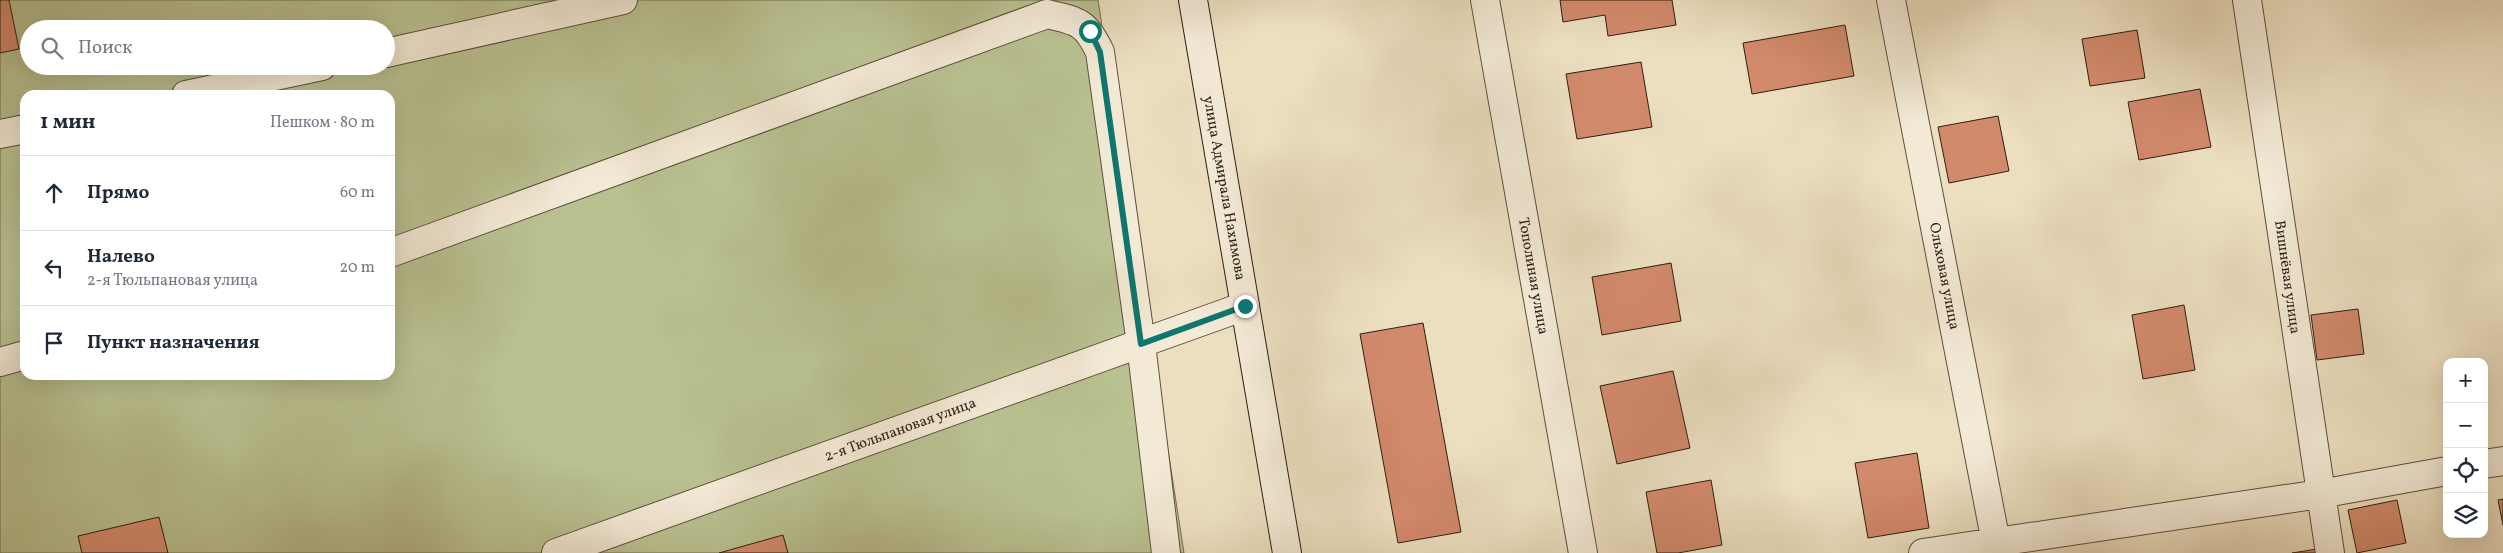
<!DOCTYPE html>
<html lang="ru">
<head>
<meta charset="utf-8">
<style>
  body { margin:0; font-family:Vollkorn,serif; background:#f6f6f7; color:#1f2937 }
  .controls { position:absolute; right:15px; bottom:15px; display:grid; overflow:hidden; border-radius:10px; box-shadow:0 5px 20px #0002 }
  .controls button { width:45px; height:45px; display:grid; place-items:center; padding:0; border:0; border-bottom:1px solid #e0e1e3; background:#fff; color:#1f2937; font:25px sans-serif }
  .stop { position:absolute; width:15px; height:15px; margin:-11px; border:4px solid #0f766e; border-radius:50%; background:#fff }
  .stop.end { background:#0f766e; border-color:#fff; box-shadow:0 1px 5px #0008 }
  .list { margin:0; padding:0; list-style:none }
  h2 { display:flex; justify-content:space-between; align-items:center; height:65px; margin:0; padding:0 20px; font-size:21px }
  h2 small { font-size:16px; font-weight:400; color:#747a83 }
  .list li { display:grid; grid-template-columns:32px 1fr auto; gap:15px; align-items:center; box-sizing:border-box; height:75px; padding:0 20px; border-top:1px solid #e0e1e3 }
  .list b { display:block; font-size:19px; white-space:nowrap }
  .list p { margin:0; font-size:16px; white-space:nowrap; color:#747a83 }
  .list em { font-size:16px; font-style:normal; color:#747a83 }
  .icon { flex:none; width:28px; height:28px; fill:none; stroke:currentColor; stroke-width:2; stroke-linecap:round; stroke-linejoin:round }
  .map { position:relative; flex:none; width:2503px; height:553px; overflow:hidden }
  .search { position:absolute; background:#fff; box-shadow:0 5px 20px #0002; left:20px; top:20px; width:375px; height:55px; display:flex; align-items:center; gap:12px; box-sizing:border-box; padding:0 18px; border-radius:28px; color:#747a83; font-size:19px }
  .panel { position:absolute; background:#fff; box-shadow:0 5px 20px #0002; left:20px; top:90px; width:375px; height:290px; border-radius:15px }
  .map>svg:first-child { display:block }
  .green { fill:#b9c191; stroke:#737051; fill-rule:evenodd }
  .building { fill:#d28a6c; stroke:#2d1e11 }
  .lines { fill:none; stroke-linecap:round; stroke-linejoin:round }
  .minor-casing { stroke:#5d4e3d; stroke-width:30 }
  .secondary-casing { stroke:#2d1e11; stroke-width:30 }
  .minor { stroke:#f3ead6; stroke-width:28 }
  .secondary { stroke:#f3ead6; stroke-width:28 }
  .route { stroke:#0f766e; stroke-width:6 }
  .labels { text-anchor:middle; stroke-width:5; stroke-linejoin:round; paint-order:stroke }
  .street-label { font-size:15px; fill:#2d1e11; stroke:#f3ead6 }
</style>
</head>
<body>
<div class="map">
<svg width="2503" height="553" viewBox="0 0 2503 553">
  <rect width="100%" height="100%" fill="#ecdfc0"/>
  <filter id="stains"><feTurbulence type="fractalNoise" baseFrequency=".004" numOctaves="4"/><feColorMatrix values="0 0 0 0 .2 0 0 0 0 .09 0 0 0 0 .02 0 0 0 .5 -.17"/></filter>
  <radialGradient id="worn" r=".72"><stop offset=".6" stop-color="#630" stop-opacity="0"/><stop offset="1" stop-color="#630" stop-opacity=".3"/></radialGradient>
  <!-- green -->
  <path class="green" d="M0,0H1098L1184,553H0ZM29,29H386V66H29ZM25,95H390V375H25Z"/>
  <!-- building -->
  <path class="building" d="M0,0H9L19,49L0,53Z
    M1560,0H1672L1676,25L1608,36L1605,15L1563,22Z
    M1845,25L1854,76L1752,94L1743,43Z
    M2137,30L2145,78L2090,86L2082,39Z
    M1641,62L1652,127L1577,139L1566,74Z
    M2200,89L2211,147L2139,160L2128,102Z
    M1998,116L2009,171L1949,183L1938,127Z
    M1671,263L1681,321L1602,335L1592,277Z
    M2184,305L2195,370L2143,379L2132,315Z
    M2358,309L2364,354L2317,360L2311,315Z
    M1423,323L1461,532L1398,543L1360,334Z
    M1673,371L1690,448L1617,464L1600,386Z
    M1917,453L1929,528L1868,538L1855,463Z
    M1711,480L1722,545L1678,553H1657L1646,492Z
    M2503,499V525L2498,500Z
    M2397,500L2406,543L2357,553L2348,510Z
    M159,517L168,553H82L78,536Z
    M783,535L788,553H719Z
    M2317,549L2318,553H2292Z"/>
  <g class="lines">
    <!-- minor casing -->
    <g class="minor-casing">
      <path id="minor" d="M1485,0L1583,553
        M1891,0L1998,553
        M2247,0L2330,553
        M386,53L623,0
        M186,95L322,66
        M0,134L25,129
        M390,253L1047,14C1078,21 1086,22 1100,52L1141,344L1166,553
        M0,362L25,355
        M2484,464L2503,461
        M556,553L1245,306
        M1923,553L2320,494L2447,471"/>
    </g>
    <!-- secondary casing -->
    <g class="secondary-casing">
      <path id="secondary" d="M1193,0L1287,553"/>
    </g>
    <!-- minor -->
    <use href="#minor" class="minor"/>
    <!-- secondary -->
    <use href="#secondary" class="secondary"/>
  </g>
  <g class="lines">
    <!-- route -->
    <path class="route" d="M1090,31L1100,52L1141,344L1245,306"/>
  </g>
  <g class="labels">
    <!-- street labels -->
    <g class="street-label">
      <text transform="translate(1225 188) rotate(80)" y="5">улица Адмирала Нахимова</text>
      <text transform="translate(1534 276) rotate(80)" y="5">Тополиная улица</text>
      <text transform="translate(1945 276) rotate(79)" y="5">Ольховая улица</text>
      <text transform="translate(2288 277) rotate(82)" y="5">Вишнёвая улица</text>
      <text transform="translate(900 429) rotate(-20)" y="5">2-я Тюльпановая улица</text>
    </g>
  </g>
  <rect width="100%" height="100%" filter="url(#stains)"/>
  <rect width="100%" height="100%" fill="url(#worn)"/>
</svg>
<div class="controls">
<button>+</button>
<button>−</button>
<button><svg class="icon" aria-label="locate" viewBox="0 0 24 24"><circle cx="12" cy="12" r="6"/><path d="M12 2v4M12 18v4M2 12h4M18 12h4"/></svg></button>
<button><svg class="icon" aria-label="layers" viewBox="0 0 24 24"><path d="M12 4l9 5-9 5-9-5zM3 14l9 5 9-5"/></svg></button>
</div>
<div class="stop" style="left:1090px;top:31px"></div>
<div class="stop end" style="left:1245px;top:306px"></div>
<div class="search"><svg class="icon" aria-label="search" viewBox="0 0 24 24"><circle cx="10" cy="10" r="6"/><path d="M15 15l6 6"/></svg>Поиск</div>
<section class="panel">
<h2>1 мин<small>Пешком · 80 m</small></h2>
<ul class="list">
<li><svg class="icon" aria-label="ahead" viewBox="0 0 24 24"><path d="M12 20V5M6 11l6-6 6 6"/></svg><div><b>Прямо</b></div><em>60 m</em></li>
<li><svg class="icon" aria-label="left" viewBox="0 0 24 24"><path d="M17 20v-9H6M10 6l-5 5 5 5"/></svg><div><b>Налево</b><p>2-я Тюльпановая улица</p></div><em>20 m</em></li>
<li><svg class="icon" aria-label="arrive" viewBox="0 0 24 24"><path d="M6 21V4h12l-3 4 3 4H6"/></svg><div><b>Пункт назначения</b></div></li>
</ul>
</section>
</div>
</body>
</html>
